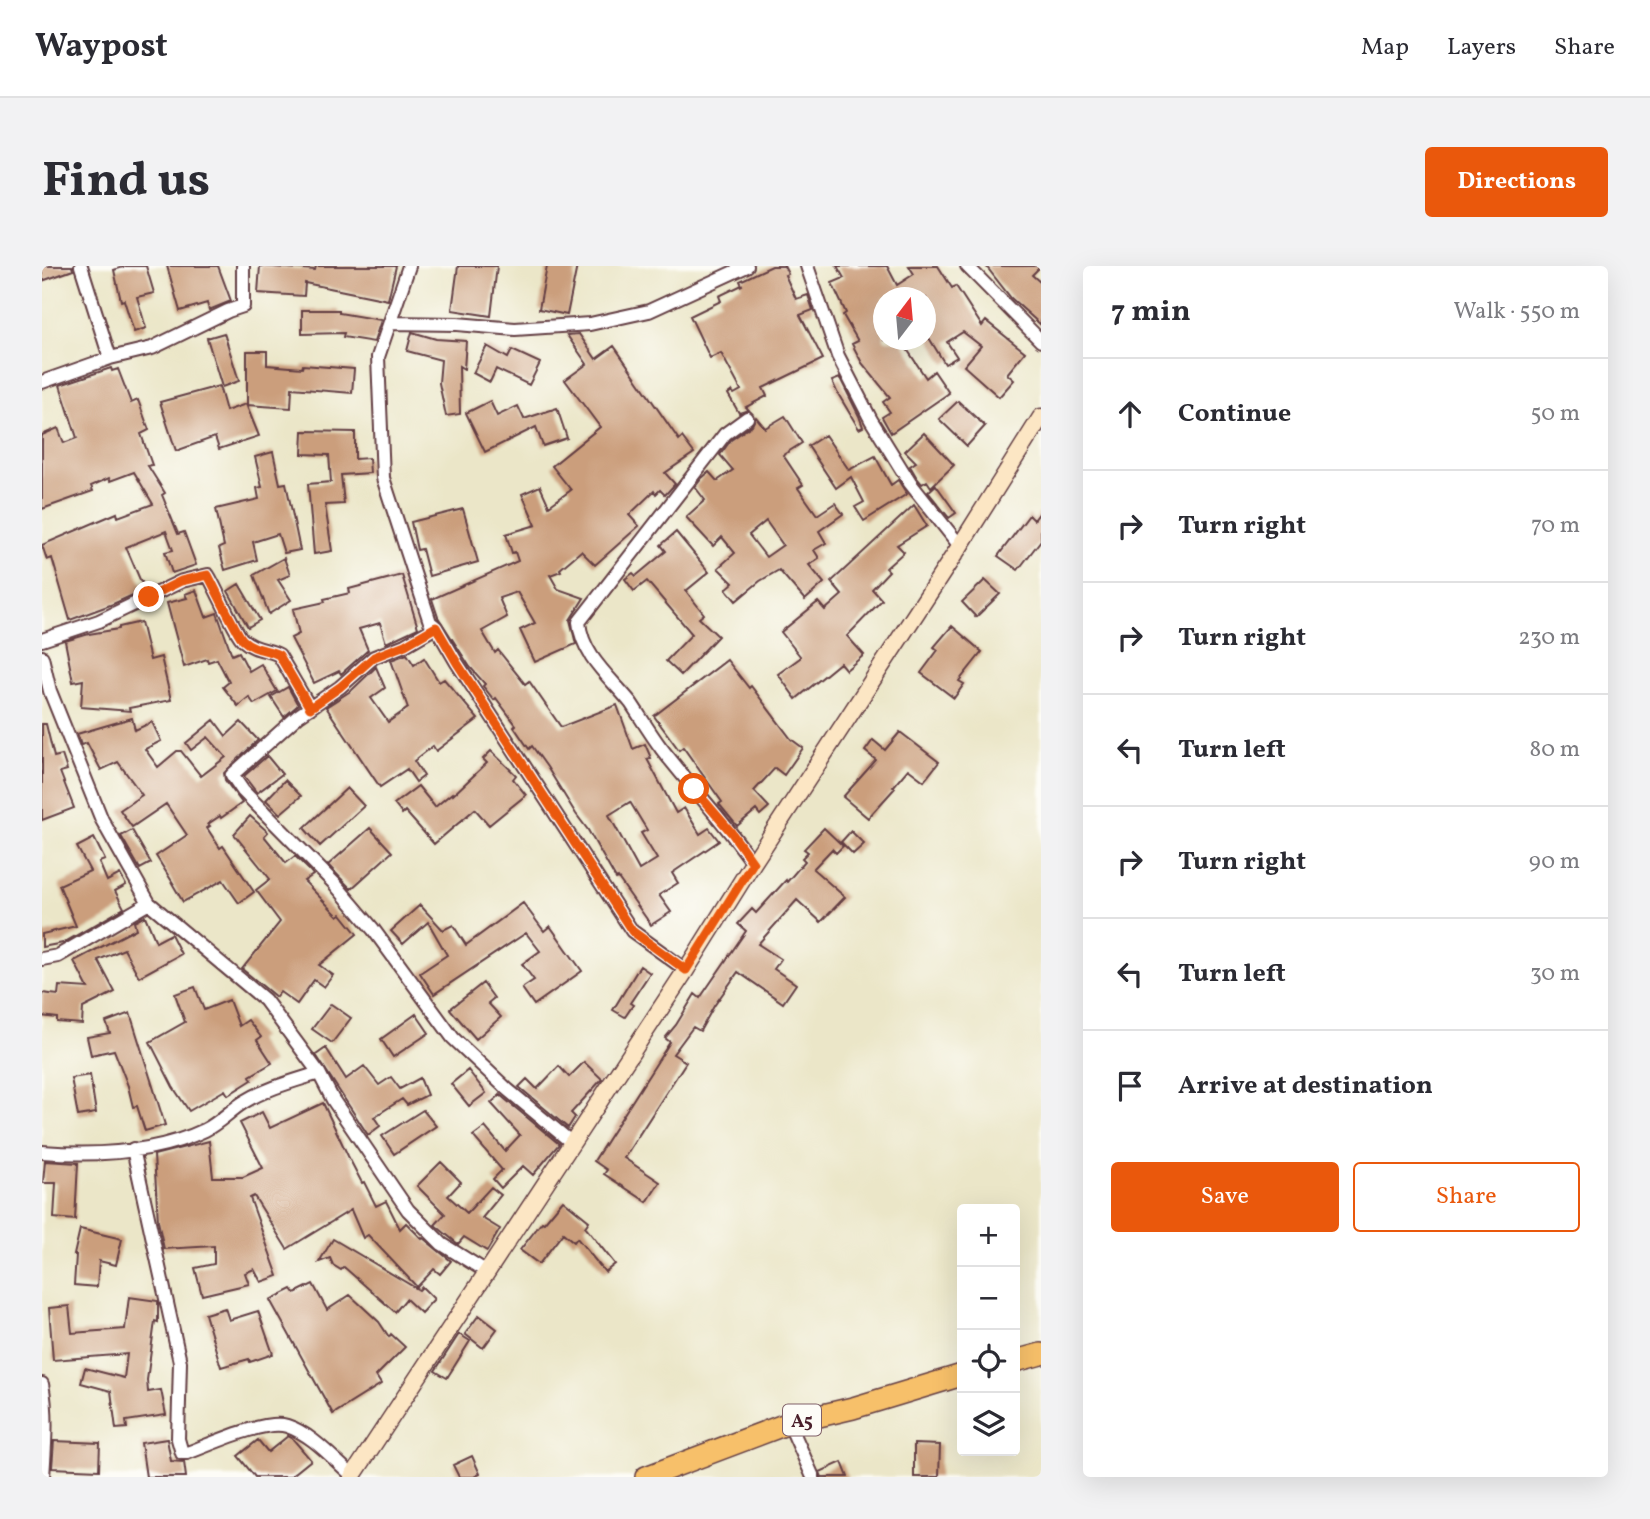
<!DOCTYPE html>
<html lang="en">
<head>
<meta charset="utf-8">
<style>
  body { margin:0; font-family:Vollkorn,serif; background:#f2f2f3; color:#2b2b33 }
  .controls { position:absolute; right:21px; bottom:21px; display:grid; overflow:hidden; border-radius:7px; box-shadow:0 7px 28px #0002 }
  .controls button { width:63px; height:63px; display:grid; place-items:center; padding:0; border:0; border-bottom:2px solid #e1e1e2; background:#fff; color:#2b2b33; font:35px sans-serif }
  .compass { position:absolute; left:831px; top:21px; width:63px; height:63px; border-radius:50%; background:#fff; box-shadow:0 7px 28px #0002; rotate:16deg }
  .stop { position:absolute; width:21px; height:21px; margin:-16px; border:5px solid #ea580c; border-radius:50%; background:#fff }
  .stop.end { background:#ea580c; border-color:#fff; box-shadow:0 2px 7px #0008 }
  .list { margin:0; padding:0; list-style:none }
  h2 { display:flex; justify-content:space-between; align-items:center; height:91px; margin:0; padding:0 28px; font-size:30px }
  h2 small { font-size:23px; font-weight:400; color:#7c7c81 }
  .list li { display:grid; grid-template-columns:46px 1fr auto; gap:21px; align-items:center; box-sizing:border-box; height:112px; padding:0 28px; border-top:2px solid #e1e1e2 }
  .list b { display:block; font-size:26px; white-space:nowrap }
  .list em { font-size:23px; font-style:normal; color:#7c7c81 }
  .actions { display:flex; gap:14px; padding:21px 28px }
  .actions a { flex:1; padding:16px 0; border:2px solid #ea580c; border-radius:7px; text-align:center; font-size:24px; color:#ea580c }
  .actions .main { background:#ea580c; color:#fff }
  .icon { flex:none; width:38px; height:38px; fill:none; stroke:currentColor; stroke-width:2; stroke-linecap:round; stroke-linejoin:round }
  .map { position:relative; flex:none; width:999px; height:1211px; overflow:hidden; border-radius:7px }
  header { display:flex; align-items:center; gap:42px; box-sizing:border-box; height:98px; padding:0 35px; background:#fff; border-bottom:2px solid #e1e1e2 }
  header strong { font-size:33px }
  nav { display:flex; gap:38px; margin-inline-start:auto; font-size:24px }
  .intro { display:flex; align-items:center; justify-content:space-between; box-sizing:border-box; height:168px; padding:0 42px }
  h1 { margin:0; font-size:49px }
  .button { padding:18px 32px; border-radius:7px; background:#ea580c; color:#fff; font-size:24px; font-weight:700 }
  main { display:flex; gap:42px; padding:0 42px }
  aside { flex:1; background:#fff; border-radius:7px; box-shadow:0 7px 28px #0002 }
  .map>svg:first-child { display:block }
  .building { fill:#cb9e7b; fill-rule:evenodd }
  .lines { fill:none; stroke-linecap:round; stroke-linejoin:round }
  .street-casing { stroke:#623d43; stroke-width:16 }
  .secondary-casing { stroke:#623d43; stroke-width:19 }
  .highway-casing { stroke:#623d43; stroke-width:24 }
  .street { stroke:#fff; stroke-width:12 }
  .secondary { stroke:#fce6c4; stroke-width:16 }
  .highway { stroke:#f7c06b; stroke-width:21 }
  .route { stroke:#ea580c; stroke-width:9 }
  .labels { text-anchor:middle; stroke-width:5; stroke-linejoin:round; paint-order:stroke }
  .shield { fill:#fdfcf7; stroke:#806168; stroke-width:2 }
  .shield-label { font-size:19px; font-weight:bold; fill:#4a1f2b }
</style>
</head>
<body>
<header>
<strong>Waypost</strong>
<nav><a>Map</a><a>Layers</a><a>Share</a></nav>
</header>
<div class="intro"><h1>Find us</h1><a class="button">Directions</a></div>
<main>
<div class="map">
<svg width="999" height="1211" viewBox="0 0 999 1211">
  <rect width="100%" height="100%" fill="#fdfcf7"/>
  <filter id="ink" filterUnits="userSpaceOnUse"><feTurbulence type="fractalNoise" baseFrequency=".0143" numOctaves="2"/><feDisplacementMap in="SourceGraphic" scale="14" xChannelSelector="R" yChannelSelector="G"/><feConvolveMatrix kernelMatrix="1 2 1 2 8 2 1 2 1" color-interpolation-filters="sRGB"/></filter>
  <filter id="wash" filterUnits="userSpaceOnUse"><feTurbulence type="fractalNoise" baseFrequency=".00686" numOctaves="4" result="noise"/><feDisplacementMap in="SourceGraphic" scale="28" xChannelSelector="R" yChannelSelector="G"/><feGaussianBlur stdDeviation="1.57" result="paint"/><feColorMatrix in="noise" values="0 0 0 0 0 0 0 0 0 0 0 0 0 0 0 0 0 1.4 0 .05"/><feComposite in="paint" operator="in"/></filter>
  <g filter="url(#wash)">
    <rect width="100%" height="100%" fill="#ebe6c8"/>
    <g id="blocks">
      <!-- building -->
      <path class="building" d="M0,0H30L31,4L0,15Z
        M84,0H104L112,27L95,31L104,62L92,66L82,34L79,35L72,4Z
        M125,0H176L189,35L167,44L165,37L138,45Z
        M218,0L273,4L274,0H354L346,34L263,17L262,30L216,27Z
        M416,0H455L449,50L410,44Z
        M505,0H535L525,49L497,43Z
        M730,0H742L746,8L743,9L754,33L766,29L771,44L758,49L781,93L721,122L725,130L704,141L707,144L697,147L686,128L690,125L692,128L699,124L679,87L668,92L648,50L679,35L677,30L700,19L698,15Z
        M795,0H845L855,19L872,8L867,0H896L910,22L914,20L940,60L944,55L983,86L965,108L972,114L957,131L922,100L939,80L921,66L905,76L915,91L903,98L884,67V32H842V74H859L884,112L892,105L907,127L849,167L840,151L848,146L841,136L848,131L820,97L810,78L816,75L801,49L804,47L790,17L802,12Z
        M944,0H999L990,9L999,17V59L969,32Z
        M260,44H297V47L339,54L332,76L301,71L302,67L260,68Z
        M370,66L394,73L424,75L422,103L417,100L418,148L404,150L397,117L399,94L365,85Z
        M182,67L197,115L180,121L165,72Z
        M537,68L554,93L572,80L637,174L640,171L652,187L623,207L633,218L623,229L618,224L614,228L612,225L587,249L597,260L553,299L539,285L518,303L519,305L508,309L516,323L542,332L528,354L534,378L493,396L478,364L493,357L475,326L457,332L465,351L440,365L453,387L456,384L483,418L487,415L519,461L575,439L591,483L603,478L609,492L605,493L634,547L642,542L658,568L667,562L677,575L630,607L636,617L617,629L629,646L609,659L576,612L574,613L546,564L534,548L505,501L490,480L487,483L472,461L474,459L454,432L452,434L441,420L443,418L428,401L396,351L390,333L476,295L473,286L470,287L464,268L494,259L480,228L498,220L507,240L529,224L510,200L558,161L523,114L545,98L525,69ZM588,536L605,564L599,567L615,593L597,604L567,549Z
        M445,80L466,92L470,84L498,97L487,119L454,103L448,116L431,107Z
        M205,85H225V99L260,102L261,99L312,103L310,127L250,122L249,142L205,139Z
        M69,102L70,105L76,103L89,137L96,134L107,164L99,168L110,199L106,200L123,227L120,229L136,268L142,266L154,299L130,307L123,286L131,284L124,265L84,281L99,316H100L104,323L71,338L28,354L10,292L5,294L0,279L75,247L76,251L111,238L92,206L68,215L67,212L49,220L51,225L0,243V169L16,162L22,177L35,172L18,119Z
        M798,112L817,150L821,161L817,163L795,126L790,115Z
        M177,120L184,145L204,138L217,170L177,183L173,171L134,185L118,136Z
        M448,135L455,150L476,140L482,153L515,142L525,172L501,180L494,161L443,186L424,147Z
        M916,135L943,160L925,180L897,153Z
        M743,150L760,177L741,189L761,219L756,222L775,249L793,237L801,248L777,265L784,277L772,284L777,292L767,299L782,317L763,334L737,304L718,315L694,335L684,323L691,317L676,302L693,287L680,271L671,280L644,251L663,234L653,221L660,212L667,206L675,215L691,204L678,189L689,174L710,159L714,151L723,162ZM724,255L741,279L724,291L707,269Z
        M261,165L313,166V193L327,192L328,207L299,209L302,238L283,239L290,285L272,288L266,218L289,216L287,189L260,188Z
        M882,167L912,199L889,221L885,215L880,218L875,212L868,200L874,196L863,185Z
        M783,169L807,204L833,190L849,219L856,214L865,228L822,255L813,241L822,236L809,211L794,222L766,180Z
        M231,186L238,218L244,217L258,284L242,287L236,268L211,276L215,294L183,304L177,282L182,280L174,243L217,233L215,222L220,221L213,191Z
        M894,219L914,247L907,252L886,226Z
        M872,239L885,260L855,279L862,286L844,302L847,305L830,323L840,334L805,370L822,389L804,404L798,397L754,433L736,408L758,392V390L739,366L776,336L783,344L800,329L789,316Z
        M421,243L436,296L387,310L380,283L375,284L369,256Z
        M999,245V274L976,304L956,290L987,249L992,254Z
        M634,266L667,306L644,325L662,348L657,352L676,370L639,409L624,395L650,368L605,315L592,325L583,313L591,307L594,310L624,285L619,279Z
        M242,292L248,309L236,314L249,334L227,348L212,309Z
        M360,309L376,362L344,377L338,357L317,363L326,384L299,408L297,405L272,417L249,372L257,368L251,343L283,336L282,333L308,327L307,323Z
        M943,314L958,328L934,351L920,336Z
        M197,318L218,354L206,361L186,325Z
        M154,324L164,351L175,347L190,389L197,386L207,405L219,398L235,425L212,438L207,431L196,440L181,421L187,416L175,393L166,396L165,393L142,401L125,337L145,332L143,328Z
        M99,356L108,394L119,391L129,434L87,442L88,445L39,441L41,414L31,416L23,375L47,368L77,363V361Z
        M910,360L940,386L917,415L922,418L912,432L879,407L896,384L892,381Z
        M365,388L372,399L382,392L397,416L402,413L436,453L394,485L391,480L372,495L382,510L374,516L365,503L338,521L284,441L310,424L334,401L343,422L329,432L346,456L366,442L349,394Z
        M685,394L707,422L709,420L749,473L761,482L742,509L733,502L712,525L727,541L718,549L714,544L695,560L677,538L680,536L641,481L637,484L612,450Z
        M246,421L256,439L242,451L229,431Z
        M90,452L93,464L110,456L119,475L103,483L116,501L135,485H139L159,510L184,491L166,471L149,484L144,477L172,454L184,470L199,456L216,474L182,507L183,514L200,537L179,552L178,550L166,558L168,560L165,562L178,582L181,580L212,626L197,637L181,614L141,636L130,617H131L114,590L145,569L124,538L90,561L78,544L100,529L76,496L59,504L45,477L39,479L35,468Z
        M0,458H4L12,491L20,489L25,504L18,506L32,542L0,554Z
        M858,466L897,496L882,515L866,503L851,521L853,522L826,552L801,531L834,494L823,485L831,474L843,484Z
        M449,485L474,509L471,513L484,529L447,559L433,543L392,578L363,545L360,548L352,538L376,520L393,541L410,527L411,529L445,497L441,493Z
        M225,490L240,508L215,527L202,510Z
        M243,514L259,530L238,548L224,534Z
        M305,522L322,540L278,580L262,562Z
        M208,550L226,566L222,570L244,597L253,590L268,605L271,609L262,615L296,650L299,648L315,668L277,699L291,709L282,721L272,714L255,738L238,726L234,731L200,703L238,656L214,624L228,613L192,568Z
        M328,562L350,586L309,623L286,599Z
        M782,562L801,580L794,587L790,583L771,603L803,631L779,656L755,634L716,678L739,693L732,703L754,718L741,737L696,706L672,740L658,765L651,761L631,788L644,796L582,892L618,916L605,936L562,908L565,904L552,895L628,776L623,772L634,759L653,728L658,732L704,665L696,658L710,643L714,647L744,614L745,616L763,595L760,592L766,586L762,583Z
        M90,564L109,597L98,603L79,570Z
        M809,565L822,578L811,588L799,576Z
        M52,572L63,594L57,596L65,615L78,608L84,619L73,625L82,642L21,677L0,681V668L34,660L17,619L48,605L35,581Z
        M481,637L502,665L508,660L540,705L492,739L480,722L492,714L480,698L498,685L484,667L392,728L378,707L405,689L386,656L361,678L349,665L378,639L401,664L411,659L424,679Z
        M103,650L114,676L129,668L139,688L97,711L82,683L56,694L73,726L41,742L40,758L15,756V752L0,750V727L16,729L17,720L46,722L32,695L94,663L92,656Z
        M598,700L608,707L588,737L591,739L583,751L571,744Z
        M441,717L452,732L446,737L459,751L434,773L408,743Z
        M153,721L162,744L187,734L197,760L206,754L219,771L215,774L230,797L208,810L210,814L186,829L183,824L147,845L131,821L108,776L143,756L133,728Z
        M289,738L309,752L290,777L270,763Z
        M88,747L123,859L103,865L95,840L91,841L86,820L72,784L49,789L45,771L68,767L64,756Z
        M374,748L387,767L351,791L339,773Z
        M284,782L304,813L322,800L337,819L349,811L358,823L378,812L385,829L365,839L360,833L332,851L338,860L326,869L274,789Z
        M542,796L560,813L529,847L533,851L526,862L477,821L485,813L495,823L517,800L527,811Z
        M426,804L444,827L427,840L409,818Z
        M48,809L54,847L36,850L29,812Z
        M458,829L517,878L491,909L481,900L459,922L451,913L460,904L431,870L443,861L463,885L478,869L449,837Z
        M281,837L306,890L320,917L322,916L334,940L344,935L358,963L364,957L380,973L381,972L409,995L398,1008L392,1003L375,1021L326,969L321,972L309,944L245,983L212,930L208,932L236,1010L219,1016L212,1003L203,1007L207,1018L160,1029L153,1002L172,998V980L122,983L116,955L112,889L167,875L171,911H201L221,902L198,857L220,846L228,862Z
        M381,844L394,860L352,888L340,870Z
        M3,895L36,897L33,954L12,952L14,917H1Z
        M399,896L419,916L406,930L425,947L449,921L459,929L440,952L458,963L445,985L422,971L416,978L393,959L403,948L375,920Z
        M521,934L547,955L543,961L573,998L563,1006L535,972L532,976L521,967L497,998L478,984L500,956L502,957Z
        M38,963L80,973L74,999L57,995L55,1021L32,1019L34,989H32Z
        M291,973L377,1024L380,1021L392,1033L379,1047L364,1033L353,1046L302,1001L299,1004L291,999L288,992L277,996Z
        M271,1018L285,1044L308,1029L337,1056L347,1071L349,1068L363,1081L334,1110L339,1118L291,1148L228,1034L250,1023L253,1027Z
        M87,1031L116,1035V1056L113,1055L105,1114L106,1126L119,1124L124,1149L84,1155L85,1162L74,1163L69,1125L39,1117L43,1102L82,1112L85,1088L11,1094L7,1042L27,1040L30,1067L83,1063Z
        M183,1042L187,1054L216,1045L231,1088L208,1096L207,1093L179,1101L163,1048Z
        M437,1049L455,1063L441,1082L423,1068Z
        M417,1068L428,1075L405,1112L393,1105Z
        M246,1170L250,1172L269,1194L248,1211H213L196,1190L216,1174L226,1186Z
        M125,1173L129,1195L142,1196L144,1211H104L99,1177Z
        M12,1175L58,1177L57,1204L10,1202Z
        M872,1178L898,1179L897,1211H872Z
        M430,1190L438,1208L432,1211H417L411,1199Z
        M800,1196L806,1211H780L778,1206Z"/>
    </g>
  </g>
  <g filter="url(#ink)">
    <use href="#blocks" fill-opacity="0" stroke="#623d43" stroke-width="2"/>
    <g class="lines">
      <!-- street casing -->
      <g class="street-casing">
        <path id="street" d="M39,0L68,92
          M367,0L336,91L341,212L388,356L394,361L415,397L590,665L644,704
          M765,0L796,90L829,154L868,217L918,280
          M925,0L999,75
          M348,57L415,58L473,63L548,58L607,45L705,0
          M0,116L68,92L110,82L186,45L201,40V0
          M705,152L683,168L537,356C540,390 569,412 589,437C599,452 608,467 619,482C649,521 683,556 711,597
          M394,361L363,379L332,391L298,421L256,450L190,509L201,525L292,617L331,663L411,772L466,824L530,877
          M0,374L57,355L140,315L166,309C173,320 195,370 201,374C213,385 227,383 237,389L268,442
          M0,391L8,425L60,554L107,637L223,734L277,807L291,834L366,944L400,978L445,1006
          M0,693L16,690L107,637
          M91,883L138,1096L136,1173L140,1187H145C168,1179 222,1153 245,1160C270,1168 291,1193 311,1210
          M0,886C53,890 115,887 163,864C177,857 189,844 202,836C225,822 252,815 277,807
          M0,1118C6,1148 3,1180 1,1211
          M747,1157L771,1211"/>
      </g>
      <!-- secondary casing -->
      <g class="secondary-casing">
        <path id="secondary" d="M310,1211L644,704L711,597L918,280L999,151"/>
      </g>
      <!-- highway casing -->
      <g class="highway-casing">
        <path id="highway" d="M973,1095L999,1088
          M604,1211L747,1157L811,1142L920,1109"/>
      </g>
      <!-- street -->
      <use href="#street" class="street"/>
      <!-- secondary -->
      <use href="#secondary" class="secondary"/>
      <!-- highway -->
      <use href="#highway" class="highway"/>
    </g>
  </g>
  <g class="lines" filter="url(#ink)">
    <!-- route -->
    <path class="route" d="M107,331L139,315L166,309C172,320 196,370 201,374C213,385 226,383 237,389L268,442L298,421L332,391L363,379L394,361L415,397L590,665L644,704L711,597L689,566L652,523"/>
  </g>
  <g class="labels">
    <!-- shield labels -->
    <rect class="shield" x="741" y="1138.5" width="38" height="31" rx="5"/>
    <g class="shield-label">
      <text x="760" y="1161">A5</text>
    </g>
  </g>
</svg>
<div class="controls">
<button>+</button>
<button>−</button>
<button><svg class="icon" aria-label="locate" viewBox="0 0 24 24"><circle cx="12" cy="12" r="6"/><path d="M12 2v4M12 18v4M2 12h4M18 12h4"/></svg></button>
<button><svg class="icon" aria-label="layers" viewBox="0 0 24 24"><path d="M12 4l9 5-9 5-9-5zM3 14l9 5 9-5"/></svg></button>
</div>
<svg class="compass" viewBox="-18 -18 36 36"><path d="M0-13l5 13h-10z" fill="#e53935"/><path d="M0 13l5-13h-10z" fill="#7c7c81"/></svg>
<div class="stop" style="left:652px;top:523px"></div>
<div class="stop end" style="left:107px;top:331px"></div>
</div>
<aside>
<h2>7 min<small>Walk · 550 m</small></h2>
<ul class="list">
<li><svg class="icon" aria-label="ahead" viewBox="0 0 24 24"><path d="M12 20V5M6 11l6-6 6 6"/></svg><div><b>Continue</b></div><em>50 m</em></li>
<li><svg class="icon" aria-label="right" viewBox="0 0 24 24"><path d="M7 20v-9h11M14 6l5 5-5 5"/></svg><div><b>Turn right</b></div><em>70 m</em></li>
<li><svg class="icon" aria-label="right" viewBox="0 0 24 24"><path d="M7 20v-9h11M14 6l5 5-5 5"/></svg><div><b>Turn right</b></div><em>230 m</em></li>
<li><svg class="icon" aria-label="left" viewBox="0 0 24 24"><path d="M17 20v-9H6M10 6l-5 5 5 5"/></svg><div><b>Turn left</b></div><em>80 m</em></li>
<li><svg class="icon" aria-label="right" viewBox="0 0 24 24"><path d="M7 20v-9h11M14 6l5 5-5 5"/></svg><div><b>Turn right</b></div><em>90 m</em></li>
<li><svg class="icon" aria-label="left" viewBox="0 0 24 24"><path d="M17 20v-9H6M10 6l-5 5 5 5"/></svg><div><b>Turn left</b></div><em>30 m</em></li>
<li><svg class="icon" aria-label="arrive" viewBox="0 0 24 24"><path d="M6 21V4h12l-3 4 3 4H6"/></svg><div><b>Arrive at destination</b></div></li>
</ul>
<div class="actions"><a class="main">Save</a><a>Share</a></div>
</aside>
</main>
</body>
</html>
